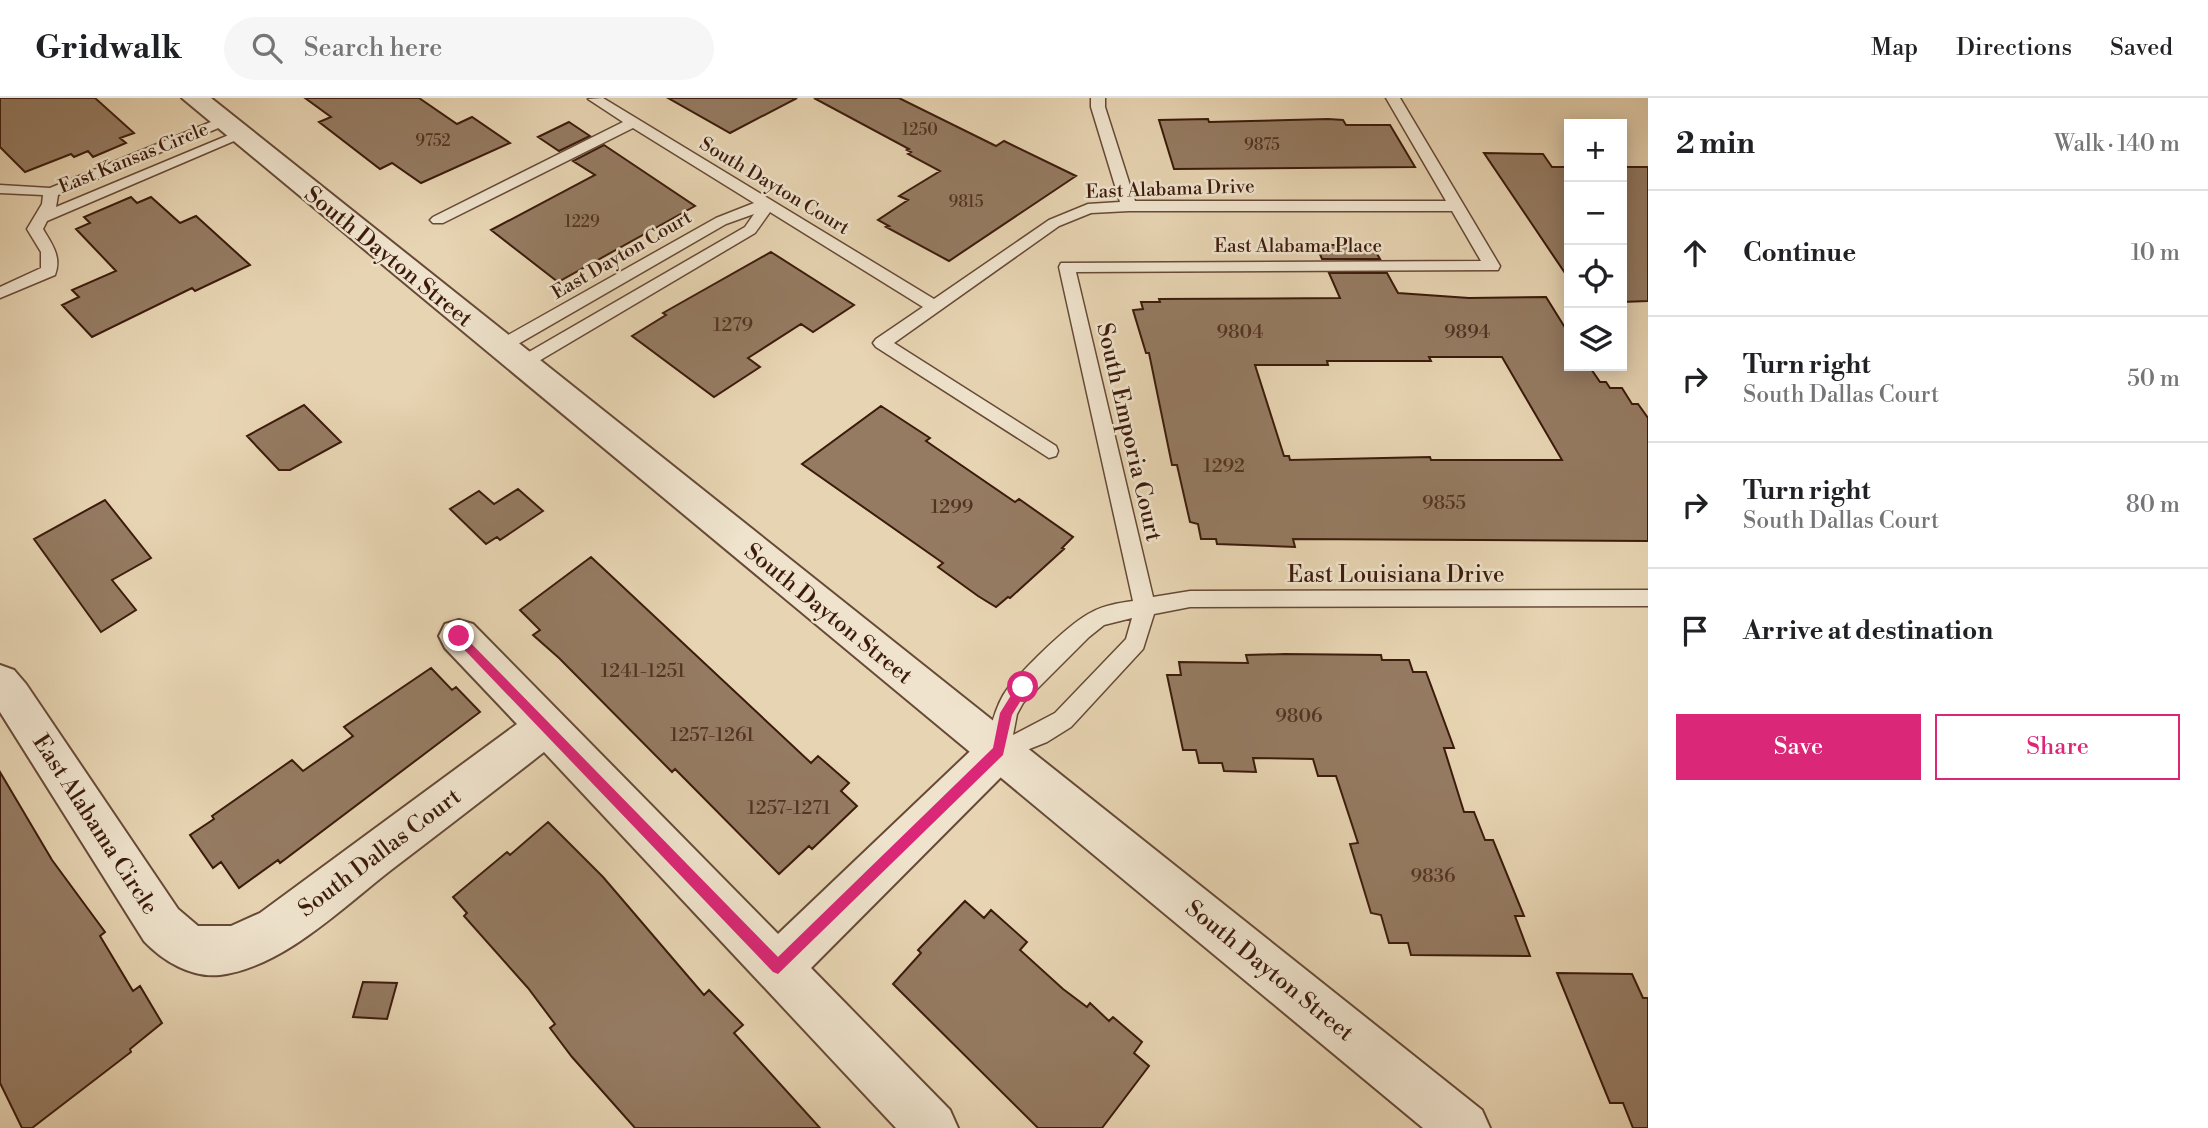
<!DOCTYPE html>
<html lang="en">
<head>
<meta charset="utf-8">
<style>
  body { margin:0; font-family:"Libre Bodoni",serif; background:#f6f6f6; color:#202124 }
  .controls { position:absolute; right:21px; top:21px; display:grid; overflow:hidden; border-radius:0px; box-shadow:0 4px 18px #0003 }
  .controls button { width:63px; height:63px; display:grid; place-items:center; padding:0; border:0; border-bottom:2px solid #e0e0e0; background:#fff; color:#202124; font:35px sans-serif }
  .stop { position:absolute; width:21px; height:21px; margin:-16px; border:5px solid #db2777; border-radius:50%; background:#fff }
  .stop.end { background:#db2777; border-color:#fff; box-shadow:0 2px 7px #0008 }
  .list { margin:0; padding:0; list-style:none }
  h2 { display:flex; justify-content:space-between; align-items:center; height:91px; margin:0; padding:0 28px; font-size:30px }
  h2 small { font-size:23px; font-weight:400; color:#757577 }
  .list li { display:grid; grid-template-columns:46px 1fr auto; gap:21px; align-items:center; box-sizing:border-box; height:126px; padding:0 28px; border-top:2px solid #e0e0e0 }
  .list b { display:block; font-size:26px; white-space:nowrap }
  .list p { margin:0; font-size:23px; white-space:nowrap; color:#757577 }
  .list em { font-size:23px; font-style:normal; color:#757577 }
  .actions { display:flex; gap:14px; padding:21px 28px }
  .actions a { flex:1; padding:16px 0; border:2px solid #db2777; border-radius:0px; text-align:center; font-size:24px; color:#db2777 }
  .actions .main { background:#db2777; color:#fff }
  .icon { flex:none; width:38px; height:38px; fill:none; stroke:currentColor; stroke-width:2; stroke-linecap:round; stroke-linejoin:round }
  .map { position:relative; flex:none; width:1648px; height:1030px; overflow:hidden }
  header { display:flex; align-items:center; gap:42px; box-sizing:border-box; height:98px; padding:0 35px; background:#fff; border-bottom:2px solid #e0e0e0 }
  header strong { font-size:33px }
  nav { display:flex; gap:38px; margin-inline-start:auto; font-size:24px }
  .search { width:490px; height:63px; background:#f6f6f6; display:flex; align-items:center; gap:18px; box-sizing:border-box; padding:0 24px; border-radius:38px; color:#757577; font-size:26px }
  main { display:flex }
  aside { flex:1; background:#fff }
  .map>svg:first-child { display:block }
  .building { fill:#957b62; stroke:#3c1b0c; stroke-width:2; fill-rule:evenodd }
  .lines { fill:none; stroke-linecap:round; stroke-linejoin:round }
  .service-casing { stroke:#674936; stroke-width:3 }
  .minor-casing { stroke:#674936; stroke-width:4 }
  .tertiary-casing { stroke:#674936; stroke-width:4 }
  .service { fill:#efe3cd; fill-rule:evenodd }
  .minor { fill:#efe3cd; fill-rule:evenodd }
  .tertiary { fill:#efe3cd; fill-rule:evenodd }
  .route { fill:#db2777 }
  .labels { text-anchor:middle; stroke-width:5; stroke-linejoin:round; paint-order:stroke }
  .far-number-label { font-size:16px; fill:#523322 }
  .far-street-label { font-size:19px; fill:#3c1b0c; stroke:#efe3cd }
  .number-label { font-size:19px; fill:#523322 }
  .street-label { font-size:23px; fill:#3c1b0c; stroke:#efe3cd }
</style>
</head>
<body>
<header>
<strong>Gridwalk</strong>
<div class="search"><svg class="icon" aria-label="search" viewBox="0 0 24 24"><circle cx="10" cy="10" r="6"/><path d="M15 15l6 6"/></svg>Search here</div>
<nav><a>Map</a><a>Directions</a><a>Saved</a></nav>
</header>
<main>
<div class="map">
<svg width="1648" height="1030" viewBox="0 0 1648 1030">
  <rect width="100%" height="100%" fill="#e7d4b2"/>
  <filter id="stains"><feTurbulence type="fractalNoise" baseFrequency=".00286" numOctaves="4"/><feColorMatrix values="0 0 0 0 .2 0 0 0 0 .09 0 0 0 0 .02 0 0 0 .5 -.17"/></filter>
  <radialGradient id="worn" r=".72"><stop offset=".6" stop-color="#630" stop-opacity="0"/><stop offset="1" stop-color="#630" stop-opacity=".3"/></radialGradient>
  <!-- building -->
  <path class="building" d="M0,0H95L134,35L120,40L126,45L93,59L88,53L74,59L71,56L25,74L0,49Z
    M305,0H419L457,26L472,19L510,45L421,85L392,65L380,71L319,24L331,19Z
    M668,0H797L730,35Z
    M814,0H899L996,48L1004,43L1076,78L949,163L886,129L889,128L878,122L908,102L899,98L940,73L908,56L911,54L907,52L909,51Z
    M1208,21L1209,24L1328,21L1343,22L1346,27H1390L1415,69L1174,71L1159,22Z
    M569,24L590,38L559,53L538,39Z
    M604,47L695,108L558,184L491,132L595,77L573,63Z
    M1484,55L1543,56L1552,69H1569V181Z
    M1622,69H1648V203L1622,204Z
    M131,99L137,105L151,99L180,125L196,118L250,167L195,193L192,190L92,239L62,207L79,199L72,192L116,173L76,131L90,125L84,119Z
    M1316,147H1372L1380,161H1322Z
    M771,154L854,207L813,234L801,226L748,260L760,269L714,299L632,238L666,217L663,215Z
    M1329,175H1387L1398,195L1469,200L1546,199L1569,236V268H1589L1600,284H1606L1610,290H1622L1632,306H1638L1648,320V443L1293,441L1295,449L1217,446L1216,441H1201L1198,426L1190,424L1177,367H1172L1149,255H1146L1133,212L1143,211L1141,204H1160L1159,201L1340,200ZM1429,259H1502L1562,362H1431L1430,359L1290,362L1289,358H1284L1255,267H1328L1327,263H1431Z
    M304,307L341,344L290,372H279L247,338Z
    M881,308L930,340L926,343L1015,404L1019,401L1073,439L1062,450L1064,451L1010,500L1008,499L996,509L978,498L938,469L943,465L802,366Z
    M518,391L543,413L500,442L497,439L486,446L450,411L479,393L494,406Z
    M105,402L151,460L112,482L136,512L101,534L34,441Z
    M591,459L811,665L818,658L849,685L841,693L857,708L812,751L809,748L779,776L675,671L672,674L559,560L533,537L540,532L520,512Z
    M1285,556L1381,557L1382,562H1409L1413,574H1426L1454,650H1444L1464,714H1474L1485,742H1493L1524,818H1515L1530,858L1411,857L1408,845H1389L1381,817L1371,815L1350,746L1358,745L1336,678H1318L1313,661L1253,660L1256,674L1224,673L1222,665H1199L1196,652H1183L1167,577H1181L1179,564L1248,565L1246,557Z
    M431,570L452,592L456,589L480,614L280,765L278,762L239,790L221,764L213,770L190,737L214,721L212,718L292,662L303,673L353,638L344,629Z
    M0,674L52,762L105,834L100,838L133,893L140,888L162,925L130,951L131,954L32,1030H22L0,985Z
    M548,724L603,779L704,897L709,892L743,927L734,935L820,1030H635L572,959L550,930L555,926L528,890L464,818L467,815L453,799L507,754L510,757Z
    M965,803L984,820L991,812L1027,844L1020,852L1063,891L1087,909L1090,905L1109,923L1113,919L1142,944L1134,955L1149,968L1102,1030H1038L893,886L921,855L918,852Z
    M1557,875L1632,876L1643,900H1648V1030H1633L1623,1005H1610Z
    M363,884L397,885L387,921L353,919Z"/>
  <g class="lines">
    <!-- service casing -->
    <g class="service-casing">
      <path id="service" d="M603,0L934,201L1049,122L1088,106L1120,104L1091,9V0H1105V9L1135,103H1446L1386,0H1400L1500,168L1498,172L1076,174L1153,499L1190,493L1648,492V508L1190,509L1154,516L1143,551L1071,629L1047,644L999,663L991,660C983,644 997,604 1008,590C1025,570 1069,525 1092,514C1105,507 1119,505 1133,503L1059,169L1061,165L1481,163L1452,113H1129L1091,115L1059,128L894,245L1056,348L1058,353L1056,358L1049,360L876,249L873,245L876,241L923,209L770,114L755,135L527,270H515L512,266L515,262L745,129L754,116L726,126L506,253H494L491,249L494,245L716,120L754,105L633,30L443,125H433L430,122L433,119L623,24L588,1ZM1132,520L1126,541L1055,615L1013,637L1017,616L1023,605L1089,539L1104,527Z
        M223,19L228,20V26L58,97L56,109L236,34H246L248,37L47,123L43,131C52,146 62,159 55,177L0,200V189L41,170V154L27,131L42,106L43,97L0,95V87L50,90Z"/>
    </g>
    <!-- minor casing -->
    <g class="minor-casing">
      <path id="minor" d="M459,522L473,526L778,836L984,640L999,634L1014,640L1020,653L1014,666L811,870L950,1012L958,1030H896L544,654C493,694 442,733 391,772C342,810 283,869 220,877C191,880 163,863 144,843L0,614V567L14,572L26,586L178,811L198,828H231L260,815L517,626L445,550L439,538L445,526Z"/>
    </g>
    <!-- tertiary casing -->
    <g class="tertiary-casing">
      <path id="tertiary" d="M182,0H211L1482,1012L1490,1030H1423Z"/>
    </g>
    <!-- service -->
    <use href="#service" class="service"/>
    <!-- minor -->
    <use href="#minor" class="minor"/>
    <!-- tertiary -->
    <use href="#tertiary" class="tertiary"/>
  </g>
  <!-- route -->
  <path class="route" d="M459,533L778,859L993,650L1000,615L1018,586L1023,584L1029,589L1012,617L1003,657L778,876L773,874L455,542V535Z"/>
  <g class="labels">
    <!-- far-number labels -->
    <g class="far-number-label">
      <text x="920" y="37">1250</text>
      <text x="433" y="48">9752</text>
      <text x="1262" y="52">9875</text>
      <text x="966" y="109">9815</text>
      <text x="582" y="129">1229</text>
    </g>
    <!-- far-street labels -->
    <g class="far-street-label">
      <text transform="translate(133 59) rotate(-22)" y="7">East Kansas Circle</text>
      <text transform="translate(775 87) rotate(31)" y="7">South Dayton Court</text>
      <text transform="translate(1170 90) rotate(-2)" y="7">East Alabama Drive</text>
      <text x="1298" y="154">East Alabama Place</text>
      <text transform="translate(621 156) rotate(-30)" y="7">East Dayton Court</text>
    </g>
    <!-- number labels -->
    <g class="number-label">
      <text x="733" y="233">1279</text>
      <text x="1240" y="240">9804</text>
      <text x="1467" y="240">9894</text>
      <text x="1224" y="374">1292</text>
      <text x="1444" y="411">9855</text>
      <text x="952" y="415">1299</text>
      <text x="643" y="579">1241-1251</text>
      <text x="1299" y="624">9806</text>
      <text x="712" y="643">1257-1261</text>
      <text x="789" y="716">1257-1271</text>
      <text x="1433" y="784">9836</text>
    </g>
    <!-- street labels -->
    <g class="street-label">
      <text transform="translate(389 158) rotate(39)" y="8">South Dayton Street</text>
      <text transform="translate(1130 334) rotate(77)" y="8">South Emporia Court</text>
      <text x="1396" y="484">East Louisiana Drive</text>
      <text transform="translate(829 515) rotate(39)" y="8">South Dayton Street</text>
      <text transform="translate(96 726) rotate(57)" y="8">East Alabama Circle</text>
      <text transform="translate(379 754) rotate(-37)" y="8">South Dallas Court</text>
      <text transform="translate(1270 872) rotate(39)" y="8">South Dayton Street</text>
    </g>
  </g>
  <rect width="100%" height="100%" filter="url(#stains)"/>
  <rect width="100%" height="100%" fill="url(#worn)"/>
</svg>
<div class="controls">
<button>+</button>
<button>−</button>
<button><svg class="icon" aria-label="locate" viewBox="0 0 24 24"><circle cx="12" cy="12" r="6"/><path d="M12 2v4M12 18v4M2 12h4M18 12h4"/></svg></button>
<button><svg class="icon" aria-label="layers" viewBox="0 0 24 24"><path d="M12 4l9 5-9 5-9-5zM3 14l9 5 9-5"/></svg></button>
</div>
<div class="stop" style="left:1023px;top:589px"></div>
<div class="stop end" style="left:459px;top:538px"></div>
</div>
<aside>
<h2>2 min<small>Walk · 140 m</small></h2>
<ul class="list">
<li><svg class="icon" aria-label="ahead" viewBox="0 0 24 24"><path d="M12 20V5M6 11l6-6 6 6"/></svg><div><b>Continue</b></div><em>10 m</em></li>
<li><svg class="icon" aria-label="right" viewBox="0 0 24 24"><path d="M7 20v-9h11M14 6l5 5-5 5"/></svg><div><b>Turn right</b><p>South Dallas Court</p></div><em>50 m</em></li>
<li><svg class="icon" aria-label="right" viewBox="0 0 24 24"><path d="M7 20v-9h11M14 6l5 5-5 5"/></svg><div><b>Turn right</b><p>South Dallas Court</p></div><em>80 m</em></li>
<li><svg class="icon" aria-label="arrive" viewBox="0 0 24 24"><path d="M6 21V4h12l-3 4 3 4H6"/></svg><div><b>Arrive at destination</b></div></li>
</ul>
<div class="actions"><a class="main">Save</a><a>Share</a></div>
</aside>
</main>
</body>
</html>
